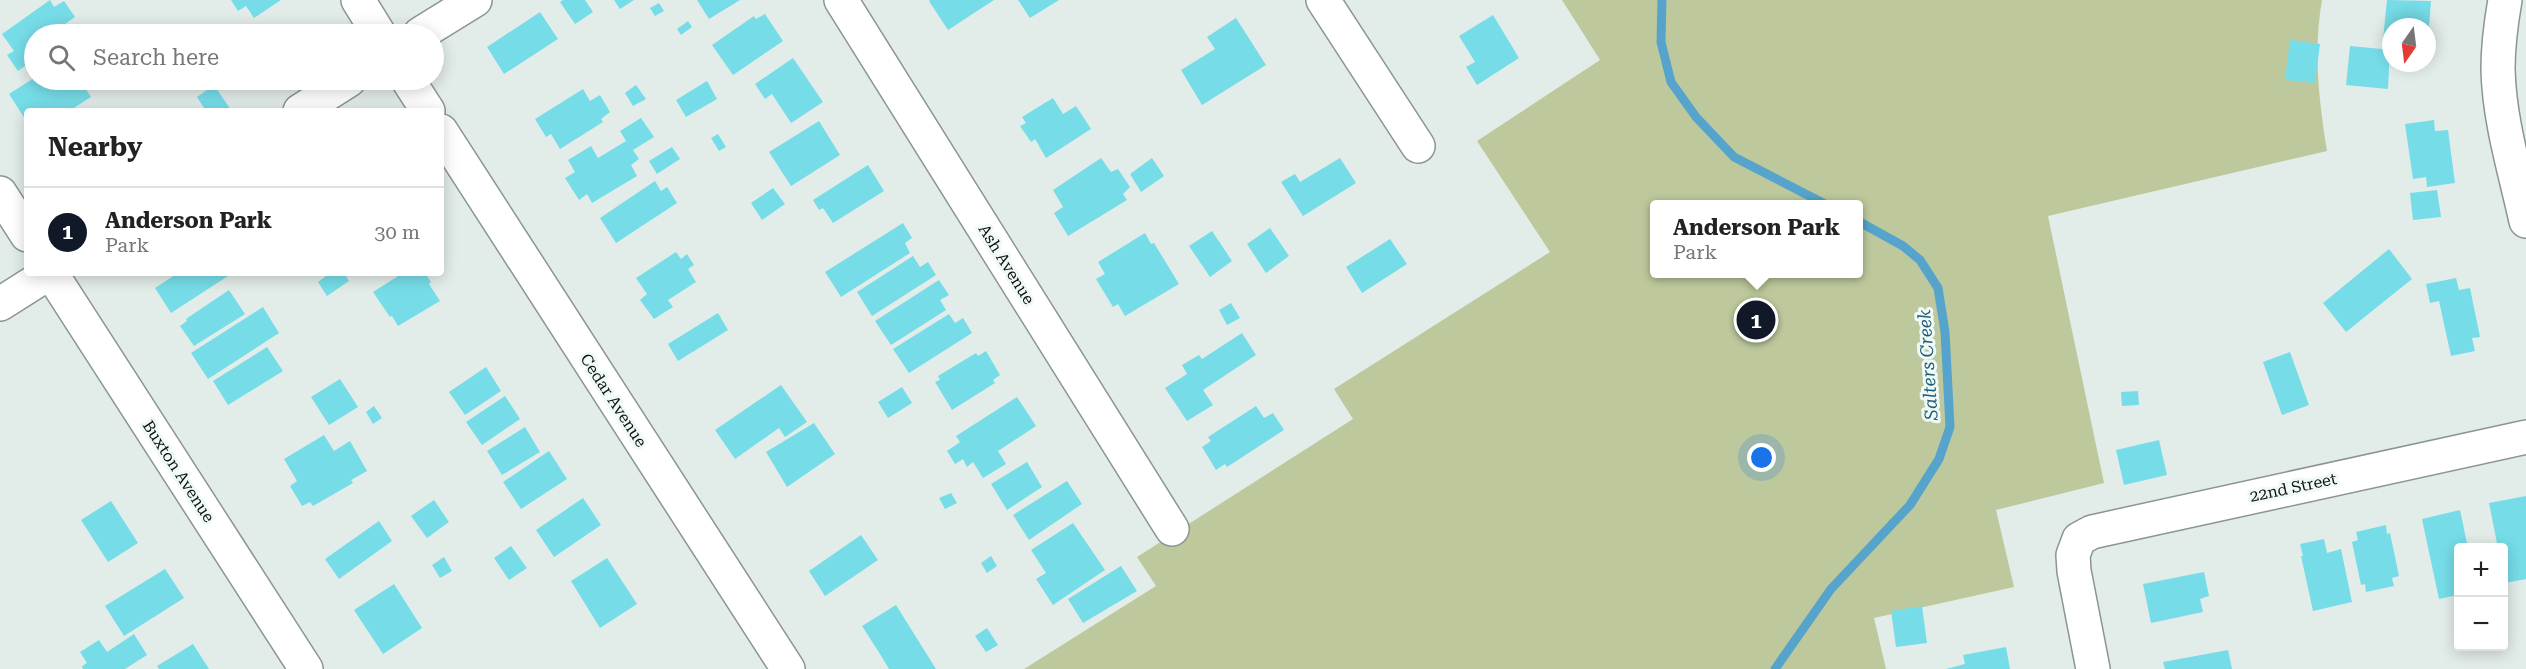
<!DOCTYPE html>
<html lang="en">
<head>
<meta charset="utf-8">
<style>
  body { margin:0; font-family:"Roboto Serif",serif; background:#f2f2f2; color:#222 }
  .controls { position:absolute; right:18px; bottom:18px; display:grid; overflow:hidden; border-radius:6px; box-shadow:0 3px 15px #0003 }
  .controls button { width:54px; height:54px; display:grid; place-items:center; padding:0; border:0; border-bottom:2px solid #e0e0e0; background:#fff; color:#222; font:30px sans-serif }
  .compass { position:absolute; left:2382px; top:18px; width:54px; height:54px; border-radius:50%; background:#fff; box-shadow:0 3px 15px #0003; rotate:194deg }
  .you { position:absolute; left:1762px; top:458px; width:21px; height:21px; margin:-15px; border:4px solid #fff; border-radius:50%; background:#1a73e8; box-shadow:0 0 0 9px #1a73e833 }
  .badge { display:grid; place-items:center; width:39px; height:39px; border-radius:50%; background:#111827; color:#fff; font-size:20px; font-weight:700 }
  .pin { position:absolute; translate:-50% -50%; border:3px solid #fff; box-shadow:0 2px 6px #0006 }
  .popup { position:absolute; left:1650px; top:200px; width:213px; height:78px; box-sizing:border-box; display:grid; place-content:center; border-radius:6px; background:#fff; filter:drop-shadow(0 2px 4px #0005); font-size:20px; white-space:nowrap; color:#767676 }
  .popup b { font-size:22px; color:#222 }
  .popup::after { content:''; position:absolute; left:50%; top:100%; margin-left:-12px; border:12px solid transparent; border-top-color:#fff }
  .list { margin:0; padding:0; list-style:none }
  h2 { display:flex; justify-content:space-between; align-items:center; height:78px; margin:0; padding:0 24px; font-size:26px }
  h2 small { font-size:20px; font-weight:400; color:#767676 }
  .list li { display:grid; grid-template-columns:39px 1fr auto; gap:18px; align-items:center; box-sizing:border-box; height:90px; padding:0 24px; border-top:2px solid #e0e0e0 }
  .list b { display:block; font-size:22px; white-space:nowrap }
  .list p { margin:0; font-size:20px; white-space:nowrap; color:#767676 }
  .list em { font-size:20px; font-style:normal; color:#767676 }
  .icon { flex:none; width:33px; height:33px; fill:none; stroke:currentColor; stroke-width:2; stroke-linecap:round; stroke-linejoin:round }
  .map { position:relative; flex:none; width:2526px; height:669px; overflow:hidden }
  .search { position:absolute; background:#fff; box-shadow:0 3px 15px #0003; left:24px; top:24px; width:420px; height:66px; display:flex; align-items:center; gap:15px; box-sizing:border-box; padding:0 21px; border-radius:33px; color:#767676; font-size:22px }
  .panel { position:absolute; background:#fff; box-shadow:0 3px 15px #0003; left:24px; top:108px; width:420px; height:168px; border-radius:6px }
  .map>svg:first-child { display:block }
  .green { fill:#bdc99c; fill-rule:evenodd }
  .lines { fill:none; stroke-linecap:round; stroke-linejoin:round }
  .stream { stroke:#56a4cc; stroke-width:9 }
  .building { fill:#76dde8 }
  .minor-casing { stroke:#8b9592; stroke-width:36 }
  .minor { stroke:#fff; stroke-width:33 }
  .labels { text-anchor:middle; stroke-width:6; stroke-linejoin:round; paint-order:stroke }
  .street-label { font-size:16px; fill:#0f1211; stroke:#eff9f6 }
  .water-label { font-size:18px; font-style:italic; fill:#215d79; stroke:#eff9f6 }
</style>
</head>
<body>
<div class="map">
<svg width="2526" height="669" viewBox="0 0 2526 669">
  <rect width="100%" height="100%" fill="#e2ece9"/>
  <!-- green -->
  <path class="green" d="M1562,0H2322C2313,51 2319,101 2327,151L2048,216L2104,483L1996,510L2014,587L1874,618L1886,669H1024L1156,586L1137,557L1353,419L1334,389L1550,252L1477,141L1600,60ZM1654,204H1858V274H1654Z"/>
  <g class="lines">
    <!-- stream -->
    <path class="stream" d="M1662,0L1661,42L1671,82L1696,117L1734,157L1825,204
      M1775,669L1831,589L1910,505L1939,459L1950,427L1945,332L1938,288L1920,260L1903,246L1858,221"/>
  </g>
  <!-- building -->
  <path class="building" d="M50,0L54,7L64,1L75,17L65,24L72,34H34V59L18,71L7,55L14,51L2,34Z
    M231,0H281L254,18L246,6L238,11Z
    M563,0H585L593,12L575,24L560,2Z
    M614,0H634L620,9Z
    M697,0H740L709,19Z
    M930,0H994L948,30L929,1Z
    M1018,0H1059L1030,18Z
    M2387,0L2431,1L2429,27H2391L2388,89L2346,85L2350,46L2382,49Z
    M659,3L664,11L655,16L650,8Z
    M540,12L558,39L504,74L487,47Z
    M765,14L783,41L733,75L712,45L754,16L756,19Z
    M1493,15L1519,58L1477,85L1466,67L1475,62L1459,36Z
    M1236,18L1266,65L1202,105L1181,70L1215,49L1207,37Z
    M688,21L692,27L681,35L677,29Z
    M306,26L311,34H292Z
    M2290,40L2320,44L2315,83L2285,80Z
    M793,58L823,102L791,123L772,94L765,99L755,84Z
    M34,78L80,80L91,97L69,111H27V122L9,94Z
    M126,80H147L132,89Z
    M707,81L717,99L686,117L676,100Z
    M214,85L231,110L230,111H206L197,97Z
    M636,85L646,99L633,106L625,93Z
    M583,89L590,101L600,95L610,112L601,119L603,122L560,149L551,134L546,137L535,119Z
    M1053,98L1063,114L1076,106L1091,129L1046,158L1035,139L1031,142L1020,126L1026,123L1022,117Z
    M641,118L654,137L633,150L639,159L631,165L637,176L592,203L587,194L579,200L565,178L575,172L568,160L591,146L598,158L626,141L620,131Z
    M2434,120L2435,131L2448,130L2455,183L2427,187L2426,177L2413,179L2405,124Z
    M819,121L840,155L791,186L769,152Z
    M718,134L726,147L719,151L711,138Z
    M672,147L680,159L657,174L649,161Z
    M1101,158L1111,172L1118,169L1130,187L1123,194L1127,200L1068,236L1054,213L1063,207L1053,190Z
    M1152,158L1164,176L1141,192L1130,174Z
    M1340,158L1356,183L1303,216L1281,182L1295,174L1300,182Z
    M868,165L884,191L833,223L823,208L819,210L813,200Z
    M655,181L661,191L667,187L677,203L616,243L600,218Z
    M773,188L785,204L762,220L751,203Z
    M2437,190L2441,217L2413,220L2410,193Z
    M903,223L912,238L905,243L910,253L841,297L825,272Z
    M1270,228L1289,256L1266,273L1247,244Z
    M1212,231L1232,261L1210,277L1189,246Z
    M1145,233L1151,244L1154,243L1179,284L1125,316L1118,304L1113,307L1096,279L1105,274L1098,262Z
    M1390,239L1407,264L1362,293L1346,267Z
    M2389,249L2412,279L2346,332L2323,303Z
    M676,252L681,259L687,254L694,265L688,269L696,282L668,300L673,307L654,319L640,300L647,294L636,278Z
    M913,256L920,267L928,262L936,275L872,316L857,292Z
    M178,273H226L228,276L171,313L155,288Z
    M330,273H344L349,281L327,296L318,282Z
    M403,273H425L431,282L429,284L440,301L398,326L392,316L390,317L373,292Z
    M2456,278L2459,290L2470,288L2480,337L2472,338L2475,351L2451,356L2439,301L2430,303L2426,284Z
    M939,280L949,295L940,300L946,310L891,345L875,321Z
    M229,290L245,314L194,346L180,326L187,321L186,319Z
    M1231,303L1240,318L1227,325L1219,310Z
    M263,307L279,333L208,379L191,353Z
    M718,313L728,330L678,361L668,344Z
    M949,314L955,323L963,318L972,333L909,373L893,349Z
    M1242,333L1256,355L1203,390L1213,405L1187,421L1165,388L1187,374L1182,365L1199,355L1202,359Z
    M267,347L283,371L228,405L213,381Z
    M986,351L1000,375L993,380L995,383L952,410L935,382L940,380L938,376L976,353L978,356Z
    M2290,352L2309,405L2282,415L2263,362Z
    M486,367L501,391L465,415L449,392Z
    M340,379L358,407L329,425L311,397Z
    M781,385L807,422L785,437L779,428L735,459L715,430Z
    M902,387L912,403L888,418L878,402Z
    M2138,391L2139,405L2122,406L2121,392Z
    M505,396L520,419L482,445L466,422Z
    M1017,397L1036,426L998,451L1006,464L983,478L973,462L967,467L963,459L955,464L947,451L960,442L956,436Z
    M374,406L382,418L373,424L366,412Z
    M1256,406L1264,418L1273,413L1284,430L1227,467L1225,464L1216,470L1202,447L1211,441L1208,437Z
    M814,423L835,454L787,487L766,452Z
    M525,427L540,452L502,475L487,451Z
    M324,435L334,451L350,441L367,471L351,480L353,483L313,506L310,502L302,506L290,486L297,481L284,459Z
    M2159,440L2167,475L2124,485L2116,450Z
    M549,451L567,479L521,509L503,482Z
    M1027,462L1042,487L1007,510L991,484Z
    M1067,481L1082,504L1029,540L1013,515Z
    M951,493L957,503L945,509L939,498Z
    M2526,496V579L2505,583L2504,548H2498L2489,503Z
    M583,498L601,525L554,557L536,530Z
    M434,500L449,522L427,538L411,516Z
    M111,501L138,543L108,562L81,520Z
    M2460,510L2468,548H2458V595L2439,599L2422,519Z
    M379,521L392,541L339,579L325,559Z
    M1073,523L1105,570L1053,605L1036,579L1046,573L1031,550Z
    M2386,525L2387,534L2390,533L2399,576L2392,578L2394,586L2366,592L2365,584L2361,585L2352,542L2358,540L2356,532Z
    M861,535L878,560L825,596L809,571Z
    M2324,539L2327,553L2341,549L2352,602L2313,611L2301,556H2303L2300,544Z
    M511,546L527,568L509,580L494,558Z
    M991,556L997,566L987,573L981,563Z
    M444,557L452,571L440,578L432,565Z
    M607,558L637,604L600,628L571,581Z
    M1121,566L1137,591L1083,623L1068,599Z
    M165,569L184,598L124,636L105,606Z
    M2204,572L2209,596L2200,599L2203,612L2151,623L2143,584Z
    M394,584L422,628L383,654L354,610Z
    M896,605L936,669H889L880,654L862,626Z
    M1922,606L1927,643L1896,647L1891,611Z
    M987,628L998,645L986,652L975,636Z
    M134,634L147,655L125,669H83L82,666L87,663L80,652L99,640L107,652Z
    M193,644L209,669H159L157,666Z
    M2006,647L2010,669H1946L1965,664L1963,655Z
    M2228,650L2232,669H2165L2163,662Z"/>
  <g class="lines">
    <!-- minor casing -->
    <g class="minor-casing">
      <path id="minor" d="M358,0L379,34
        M841,0L1172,529
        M1323,0L1418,146
        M2505,0C2501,23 2498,46 2498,69C2499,120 2515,171 2526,221
        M420,34L475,0
        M408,80L428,111
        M300,111L349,80
        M441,131L788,669
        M0,193L27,235
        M51,273L306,669
        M0,304L49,273
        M2093,669L2074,571L2073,555L2079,539L2092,532L2526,437"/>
    </g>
    <!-- minor -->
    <use href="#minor" class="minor"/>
  </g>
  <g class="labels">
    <!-- street labels -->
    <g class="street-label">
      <text transform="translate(1007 264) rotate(58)" y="6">Ash Avenue</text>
      <text transform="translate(614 400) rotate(57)" y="6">Cedar Avenue</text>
      <text transform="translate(179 471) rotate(57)" y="6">Buxton Avenue</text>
      <text transform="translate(2293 487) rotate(-12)" y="6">22nd Street</text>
    </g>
    <!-- water labels -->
    <g class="water-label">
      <text transform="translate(1928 365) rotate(-94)" y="6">Salters Creek</text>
    </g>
  </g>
</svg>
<div class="controls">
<button>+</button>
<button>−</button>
</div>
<svg class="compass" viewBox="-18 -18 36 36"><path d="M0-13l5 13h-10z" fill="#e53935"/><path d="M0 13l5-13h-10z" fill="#767676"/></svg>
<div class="you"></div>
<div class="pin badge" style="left:1756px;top:320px">1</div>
<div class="popup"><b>Anderson Park</b>Park</div>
<div class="search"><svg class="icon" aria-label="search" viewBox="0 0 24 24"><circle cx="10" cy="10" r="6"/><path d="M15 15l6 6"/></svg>Search here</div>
<section class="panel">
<h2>Nearby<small></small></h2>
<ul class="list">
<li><span class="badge">1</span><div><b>Anderson Park</b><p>Park</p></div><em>30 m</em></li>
</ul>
</section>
</div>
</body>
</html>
